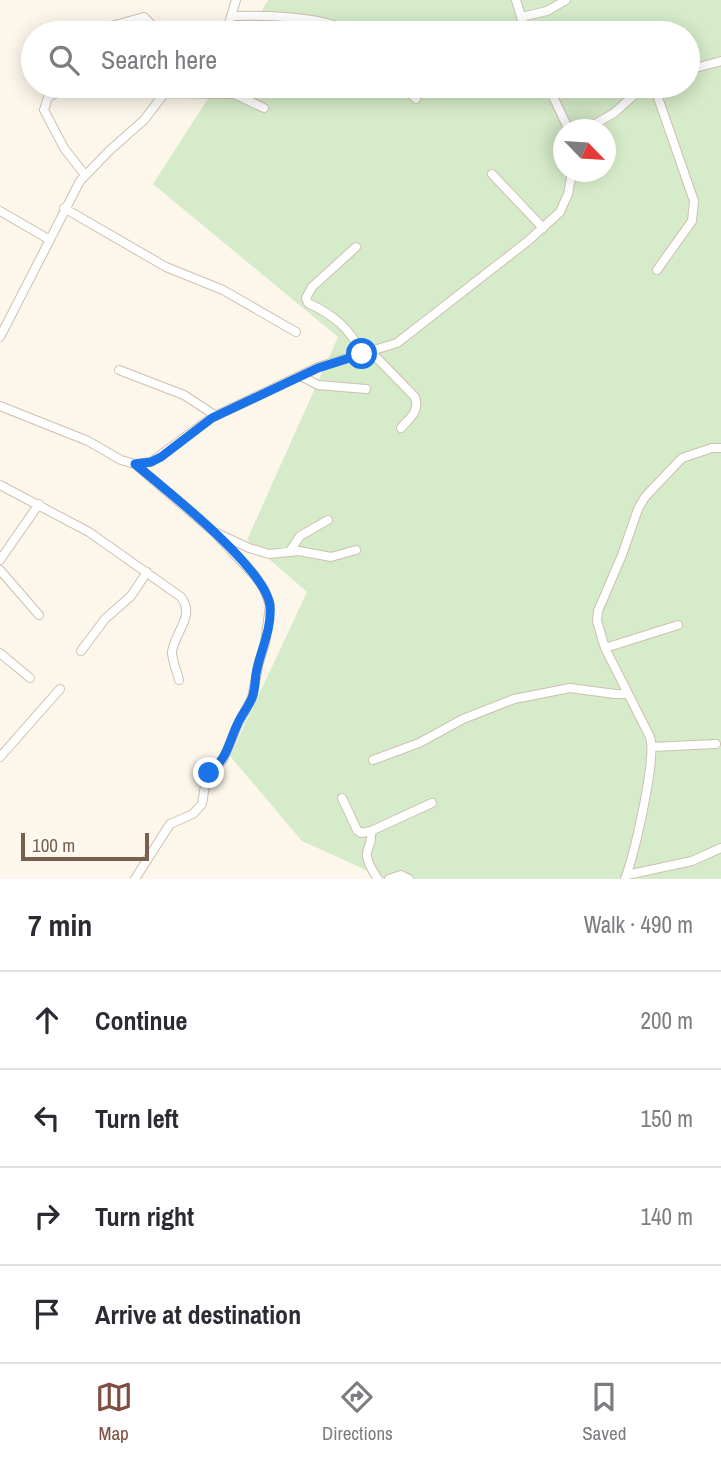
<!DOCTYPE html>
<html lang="en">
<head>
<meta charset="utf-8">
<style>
  body { margin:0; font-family:"Archivo Narrow",sans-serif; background:#f7f7f7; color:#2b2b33 }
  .compass { position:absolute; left:553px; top:119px; width:63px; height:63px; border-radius:50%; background:#fff; box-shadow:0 4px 18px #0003; rotate:115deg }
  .scale { position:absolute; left:21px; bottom:18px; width:128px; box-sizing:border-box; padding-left:7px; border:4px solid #795f4d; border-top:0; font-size:19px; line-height:24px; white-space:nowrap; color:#795f4d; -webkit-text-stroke:5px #fffaf2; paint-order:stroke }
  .stop { position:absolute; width:21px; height:21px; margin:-16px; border:5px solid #1a73e8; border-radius:50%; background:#fff }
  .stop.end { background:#1a73e8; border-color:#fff; box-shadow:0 2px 7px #0008 }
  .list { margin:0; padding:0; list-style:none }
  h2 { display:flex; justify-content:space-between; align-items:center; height:91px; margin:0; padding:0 28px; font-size:30px }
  h2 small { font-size:23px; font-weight:400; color:#7c7c81 }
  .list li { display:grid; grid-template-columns:46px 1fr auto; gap:21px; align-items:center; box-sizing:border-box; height:98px; padding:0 28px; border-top:2px solid #e1e1e2 }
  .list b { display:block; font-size:26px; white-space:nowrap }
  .list em { font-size:23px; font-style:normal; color:#7c7c81 }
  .icon { flex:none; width:38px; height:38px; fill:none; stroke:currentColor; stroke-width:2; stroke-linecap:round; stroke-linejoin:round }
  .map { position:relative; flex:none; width:721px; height:879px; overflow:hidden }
  .search { position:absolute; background:#fff; box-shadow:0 4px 18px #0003; left:21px; right:21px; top:21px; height:77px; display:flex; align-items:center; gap:18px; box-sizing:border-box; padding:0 24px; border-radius:38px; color:#7c7c81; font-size:26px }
  .sheet { height:483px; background:#fff }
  nav { display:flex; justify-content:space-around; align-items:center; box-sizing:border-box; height:98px; border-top:2px solid #e1e1e2; background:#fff; font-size:19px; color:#7c7c81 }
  nav a { display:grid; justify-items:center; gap:4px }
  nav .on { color:#7f4e41 }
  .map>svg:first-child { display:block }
  .green { fill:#d5ebc9; fill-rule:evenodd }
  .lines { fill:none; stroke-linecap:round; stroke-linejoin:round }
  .minor-casing { stroke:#d0bfb0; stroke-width:10 }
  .minor { stroke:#fff; stroke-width:8 }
  .route { stroke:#1a73e8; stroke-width:9 }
</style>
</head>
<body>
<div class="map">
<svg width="721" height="879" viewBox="0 0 721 879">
  <rect width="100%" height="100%" fill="#fdf7eb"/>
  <!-- green -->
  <path class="green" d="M268,0H721V879H386L302,841L230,756L307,592L247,540L338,337L153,184L216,86H688V33H249ZM564,130H606V172H564Z"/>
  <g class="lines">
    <!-- minor casing -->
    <g class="minor-casing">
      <path id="minor" d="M516,0L526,33
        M233,16C261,15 328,16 350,33
        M521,17L547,11L566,0
        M111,26L144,17L150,23L155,33
        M226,33L236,0
        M688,70L721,61
        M71,86L48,97L44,110L64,148L85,175
        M403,86L416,99
        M548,86L569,130
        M654,86L694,201L692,221L657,270
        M165,93L234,94L264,108
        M585,130L614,113L644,86
        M492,174L543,228
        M64,208L166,267L223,290L296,332
        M0,211L50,240
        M356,247L312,287L306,298L308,303C334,315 349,328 362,353
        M0,337L80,181L110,150L144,120L170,86
        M371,352L415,397C420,411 410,418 401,428
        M119,370L184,395L216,416
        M301,376L318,385L366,389
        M0,406L88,441L121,460L135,464L151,462L211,418L318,367L397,343L528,241L560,212L568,194L572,172
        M135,464L215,533L255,576L264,589L270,605L265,644L259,662L252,698L237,726L223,760L209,773L206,779L202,804L193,814L170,824L135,879
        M0,485L89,532L181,597C196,616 174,633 172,652C172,661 177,671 179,680
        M217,533L249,548L269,554L299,551L331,557L356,550
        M290,551L300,536L328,520
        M0,560L39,504
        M0,570L39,615
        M605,648L678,625
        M81,651L105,619L131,596L147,572
        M0,653L30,678
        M652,747L716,744
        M0,757L60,689
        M373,760L419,743L463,719L514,699L570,688L615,694H627
        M342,798L357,830L361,833L371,831L432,803
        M371,831C373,844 366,847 367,856C367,863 374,873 378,879
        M627,875L692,861L721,848
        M389,879L401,875L409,879
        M625,879C634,855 657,759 650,737L605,648L597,621L598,611L622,555L638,509L645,497L682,458L712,448H721"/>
    </g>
    <!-- minor -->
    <use href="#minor" class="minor"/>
  </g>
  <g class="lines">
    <!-- route -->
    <path class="route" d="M209,773C228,758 228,744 238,723C242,714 250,705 253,695C255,688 255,681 256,674C260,651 272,630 270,606C266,568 166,490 135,464L151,462L161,457L212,418L318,368L362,354"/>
  </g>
</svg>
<svg class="compass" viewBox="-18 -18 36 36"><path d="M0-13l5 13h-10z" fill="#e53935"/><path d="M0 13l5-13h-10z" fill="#7c7c81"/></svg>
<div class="scale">100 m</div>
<div class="stop" style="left:362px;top:354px"></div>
<div class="stop end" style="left:209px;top:773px"></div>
<div class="search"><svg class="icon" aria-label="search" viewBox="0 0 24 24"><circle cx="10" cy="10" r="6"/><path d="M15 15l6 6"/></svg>Search here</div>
</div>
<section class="sheet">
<h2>7 min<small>Walk · 490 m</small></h2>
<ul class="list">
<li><svg class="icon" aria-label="ahead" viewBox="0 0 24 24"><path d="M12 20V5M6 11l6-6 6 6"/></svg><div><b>Continue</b></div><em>200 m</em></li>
<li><svg class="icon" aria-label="left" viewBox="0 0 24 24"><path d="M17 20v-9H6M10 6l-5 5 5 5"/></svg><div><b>Turn left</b></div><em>150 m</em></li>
<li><svg class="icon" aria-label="right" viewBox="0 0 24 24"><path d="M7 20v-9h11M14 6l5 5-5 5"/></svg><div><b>Turn right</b></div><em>140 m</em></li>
<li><svg class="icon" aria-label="arrive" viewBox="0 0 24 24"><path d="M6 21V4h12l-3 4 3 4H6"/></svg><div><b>Arrive at destination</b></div></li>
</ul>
</section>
<nav>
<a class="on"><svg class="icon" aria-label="map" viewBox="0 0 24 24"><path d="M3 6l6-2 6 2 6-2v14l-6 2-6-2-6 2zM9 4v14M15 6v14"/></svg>Map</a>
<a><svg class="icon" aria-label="directions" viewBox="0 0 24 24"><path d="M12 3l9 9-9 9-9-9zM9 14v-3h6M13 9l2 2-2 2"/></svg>Directions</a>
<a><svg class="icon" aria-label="saved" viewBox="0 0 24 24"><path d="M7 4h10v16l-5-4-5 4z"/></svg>Saved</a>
</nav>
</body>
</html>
